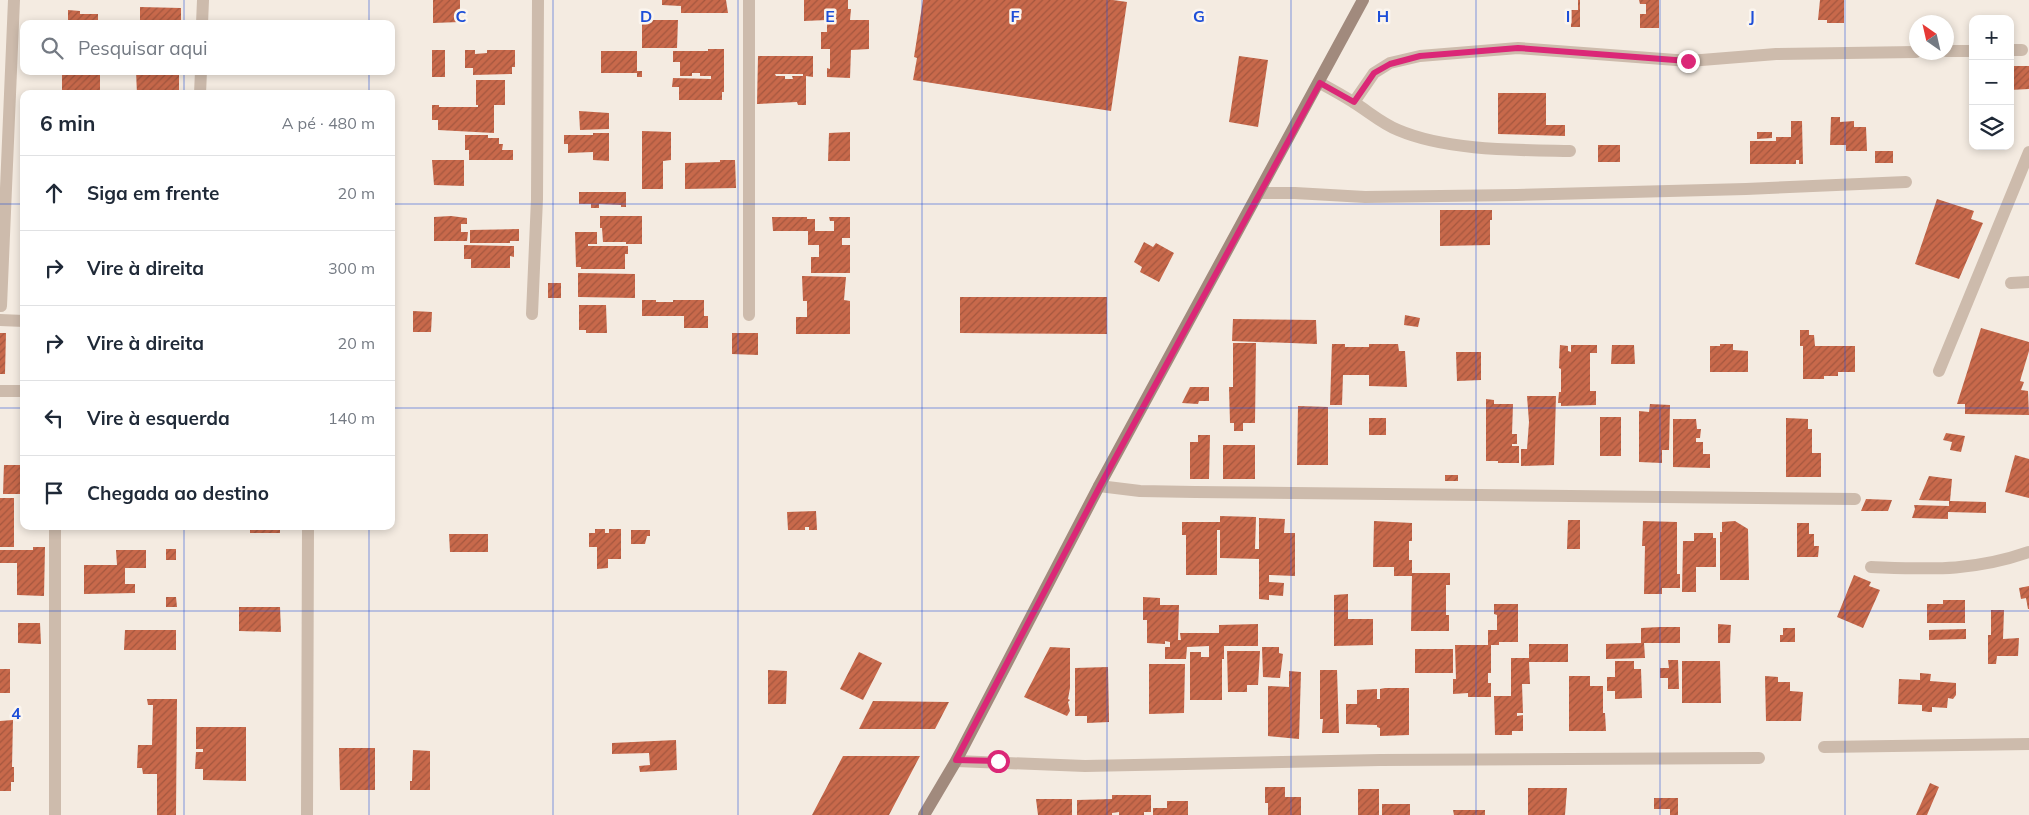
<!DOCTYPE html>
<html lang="pt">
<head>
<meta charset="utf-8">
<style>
  body { margin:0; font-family:Mulish,sans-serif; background:#f6f6f7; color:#1f2937 }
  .controls { position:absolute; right:15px; top:15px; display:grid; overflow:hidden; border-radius:10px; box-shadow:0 2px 8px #0003 }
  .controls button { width:45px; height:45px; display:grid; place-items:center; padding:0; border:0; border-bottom:1px solid #e0e1e3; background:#fff; color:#1f2937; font:25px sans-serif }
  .compass { position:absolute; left:1909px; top:15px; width:45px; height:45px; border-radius:50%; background:#fff; box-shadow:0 2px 8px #0003; rotate:326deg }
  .stop { position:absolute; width:15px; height:15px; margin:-11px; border:4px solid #db2777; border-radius:50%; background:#fff }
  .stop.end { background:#db2777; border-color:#fff; box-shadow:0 1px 5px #0008 }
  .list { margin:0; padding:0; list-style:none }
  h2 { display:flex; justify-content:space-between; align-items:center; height:65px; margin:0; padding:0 20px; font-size:21px }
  h2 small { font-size:16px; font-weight:400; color:#747a83 }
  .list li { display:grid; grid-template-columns:32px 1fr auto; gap:15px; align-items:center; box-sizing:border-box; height:75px; padding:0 20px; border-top:1px solid #e0e1e3 }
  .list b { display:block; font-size:19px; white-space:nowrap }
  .list em { font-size:16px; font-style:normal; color:#747a83 }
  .icon { flex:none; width:28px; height:28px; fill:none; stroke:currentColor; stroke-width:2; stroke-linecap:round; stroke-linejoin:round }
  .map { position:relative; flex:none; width:2029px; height:815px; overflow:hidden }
  .search { position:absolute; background:#fff; box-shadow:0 2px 8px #0003; left:20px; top:20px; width:375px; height:55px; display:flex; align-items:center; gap:12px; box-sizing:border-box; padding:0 18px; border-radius:10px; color:#747a83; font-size:19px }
  .panel { position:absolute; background:#fff; box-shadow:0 2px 8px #0003; left:20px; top:90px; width:375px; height:440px; border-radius:10px }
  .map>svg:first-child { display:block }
  .building { fill:url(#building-hatch); fill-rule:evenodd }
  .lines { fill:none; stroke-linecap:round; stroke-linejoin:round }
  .street { stroke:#cdbbac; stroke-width:12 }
  .secondary { stroke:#a18a7d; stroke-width:12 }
  .route { stroke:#db2777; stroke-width:6 }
  .grid { fill:none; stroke:#1d4ed8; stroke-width:1; stroke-opacity:0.55 }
  .grid-label { font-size:16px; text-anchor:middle; font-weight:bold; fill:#1d4ed8; stroke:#fbf5ee; stroke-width:5; stroke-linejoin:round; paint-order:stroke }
</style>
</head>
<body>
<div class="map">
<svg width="2029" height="815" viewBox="0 0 2029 815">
  <defs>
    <pattern id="building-hatch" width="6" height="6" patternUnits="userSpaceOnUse" patternTransform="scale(1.25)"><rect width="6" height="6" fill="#c8694b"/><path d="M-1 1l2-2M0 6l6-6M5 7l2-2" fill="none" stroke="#a4573f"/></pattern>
  </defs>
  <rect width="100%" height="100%" fill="#f4ebe1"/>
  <!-- building -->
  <path class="building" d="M433,0H460V22L433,23Z
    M662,0H726L728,13H681V6L662,5Z
    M804,0H848V9H851L850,20H869V49L851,50L850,78L827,77V68L830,69V49H821V32H827V20L804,21Z
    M923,0H1113L1127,2L1111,111L913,80L917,58L914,57Z
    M1578,0H1580V27H1571V10H1578Z
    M1639,0H1659V28H1640V14H1646V4H1640Z
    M1820,0H1844V23H1827V20H1818Z
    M140,7L181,8V24H140Z
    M68,10L80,11V14H98V24H68Z
    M642,20H678L677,48H642Z
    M708,49H724V92H722V100H679V87H672L673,78L711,79V76H700V73H692V76H680V62H673V51H708Z
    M432,50H445V77H432Z
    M465,50H475V54L487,53V50H515V67H512V74L473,75V68H465Z
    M601,51H637V71H642V77H637V73H601Z
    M758,56H813V77L806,76V105H798L797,102L757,104ZM775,74H803V76H792L793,79H785V76H776Z
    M1239,56L1268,60L1258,127L1229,122Z
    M2010,66H2029V89L2010,90Z
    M100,71V94H62V72Z
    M136,71H179V94H137Z
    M476,80H505V105H494V133L438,130V120H432V105H439V107H478V105H476Z
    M1498,93H1546V125H1565V136L1498,134Z
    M579,111L609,113V129L580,130Z
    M1831,117H1840V122L1854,121V127H1866L1867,151H1846V145H1830Z
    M1791,121H1802L1803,164H1799V160H1796V164H1750V141H1776V137H1791Z
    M642,131L671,132V160L663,161V189H642Z
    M850,132V161H828L829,133Z
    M1757,132H1772V138L1757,139Z
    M593,133H609V161L593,160V152L568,153V144H564V135H593Z
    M465,135H488V138H499V144H503L502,150H513V160H469V150H465Z
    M1598,145H1620V162H1598Z
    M1875,151H1893V163H1875Z
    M432,160H464V186L434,185Z
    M720,160H735L736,188L685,189V163L720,162Z
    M579,192H626V207H621V205L599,204V208H591V204H579Z
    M1937,199L1974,211L1971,219L1983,223L1959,279L1915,264Z
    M1440,210H1492V220H1490V245L1440,246Z
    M451,216L467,218V224H461V232H468L467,241H434V217Z
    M600,216H642V244H626V242H603L602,228H600Z
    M772,217H807V219H815V231H834V221H830L829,217H850V238H842V245H850V273H811V257H819V245H808V231H773Z
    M519,229V241H510V243H470V230Z
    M575,232H597V244H588V246H628V254H625V269H581V267H576Z
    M1144,242L1153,247L1156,243L1174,253L1159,282L1140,272L1142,267L1134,262Z
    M464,245L514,246V257L510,256V268H471V259H464Z
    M578,273L635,274V298L578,297Z
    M802,276L846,277L844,300L850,301V334H796V317H807V301H803Z
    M548,283H561V298H548Z
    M960,297H1107V334L960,333Z
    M642,300H656V302H673V300H704V316H708V328H684V316H642Z
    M579,305H606L607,333H586V330H579Z
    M413,311L432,312L431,332H413Z
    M1405,315L1420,318L1418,327L1404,325Z
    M1233,319L1316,320L1317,344L1232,341Z
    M1981,328L2029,342V351L2020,381L2024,382L2021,390L2028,391L2029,415L1965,414V404H1957Z
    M1800,330H1809V335H1814L1815,346H1855V372H1838V376H1824V379H1803V346H1800Z
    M0,333H6L5,374H0Z
    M732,333H758V355L732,354Z
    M1233,343H1256L1255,423H1243V431H1234V423H1230L1229,387H1233Z
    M1332,344H1345V347H1369V344H1398L1399,351H1405L1407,387L1369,386V375H1343L1342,405H1330Z
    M1720,344H1733V350L1748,351V372H1710V346H1720Z
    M1560,345L1568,346V351L1571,352V345H1597V353H1590V391H1596V405L1561,406V403H1558L1559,392H1561V369L1559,368Z
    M1612,345H1634L1635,364H1611Z
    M1456,352H1481V380L1457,381Z
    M1190,387H1209V401H1199L1198,404L1182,403Z
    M1527,396H1556L1554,465L1521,466V449H1527L1529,422Z
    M1486,399L1494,400V404H1513L1512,434H1517V444H1512V446H1519V463H1498V461H1486Z
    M1650,404L1670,405L1669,450H1662V463L1639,462V411L1649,412Z
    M1298,406L1328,407V465H1297Z
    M1600,417H1621V456H1600Z
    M1369,418H1386V435H1369Z
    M1786,418L1808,419V429H1812V453H1821V477H1786Z
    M1673,419H1696L1697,429H1701L1700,438H1696V442H1703V454H1710V468L1673,467Z
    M1946,433L1965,436L1961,452L1950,450L1952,442L1943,440Z
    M1198,435H1210L1209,479H1190V442H1198Z
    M1223,445H1255V479H1223Z
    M2015,455L2029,459V498L2005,492Z
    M4,465H24V494H3Z
    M1445,475H1458V481H1445Z
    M1929,476L1952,479L1950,501L1986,502V513L1948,512V519L1912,518L1915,509L1914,505L1949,506V501L1919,500Z
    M0,498H14V547H0Z
    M1866,499L1892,500L1888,511H1861Z
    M816,511L817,530H809V527H805V530H788L787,512Z
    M1220,516L1256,517L1255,549H1259V518L1285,519L1284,533H1295V576L1269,575V582L1284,583L1283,596L1269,595V600L1259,599V559L1220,558V530H1217V575H1186V535H1182V522H1220Z
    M1568,520H1580V549H1567Z
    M1374,521L1412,523V541H1409V560H1412V573H1450V585H1446V615H1449V631H1411L1412,576H1394V567H1373Z
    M1643,521L1677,522V574H1680V588H1662V594H1644L1645,546H1642Z
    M1735,521L1748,529L1749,580H1720V532H1722V522Z
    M1797,523H1809V534H1814V546H1819L1818,557H1797Z
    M250,526H280V533H250Z
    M595,529H605V533H609V529H621V559H608V568L597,569V547H589V533H595Z
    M631,530H650V536H647L645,544H631Z
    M1694,533H1713V538H1716V567H1696V592H1682L1683,541H1694Z
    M449,534H488V552H450Z
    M33,547H45L44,596L17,595V563H0V550H33Z
    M166,549H176V560H166Z
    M116,550H146V568H125V584H135V593L84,594V565H117Z
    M1854,575L1871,582L1869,586L1880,590L1863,628L1837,617Z
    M2029,586V609H2028L2026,598L2021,599L2019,588Z
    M1348,594V619H1373V645L1334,646V595Z
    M166,597H176L177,607H166Z
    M1143,597L1160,598V605H1179L1178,640H1181L1180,633H1219V625L1258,624V646H1224V659H1222V700H1190V652H1201V657H1209V646L1187,647L1186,659H1165V647H1170V642L1165,641V644L1147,643V620H1143Z
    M1943,600H1965V623H1927V604H1943Z
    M1494,604H1518V642H1499V645H1491V673H1488V683H1491V697H1468V693L1453,694V679H1456L1455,645H1488V630H1497V615L1494,614Z
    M239,607H280L281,632L239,631Z
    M1991,610H2004L2003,639L2019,638L2018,656H1997L1996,664H1988V635H1991Z
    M18,623H40L41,644L18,643Z
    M1718,624L1731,625L1730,643H1718Z
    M1660,627H1680V643H1644L1645,658L1606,659V644L1641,643V628Z
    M1783,628H1795V642H1780V635H1783Z
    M1966,629V639L1929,640V630Z
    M125,630H176V650H124Z
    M1529,644H1568V662H1529L1530,684H1522L1523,713H1517V716L1523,715V731H1512V735H1495L1494,696H1511V658H1529Z
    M1050,647L1070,648V688L1068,699L1070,700L1068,702L1070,711L1067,716L1024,697Z
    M1262,647H1279V653L1283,654L1280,678L1263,677Z
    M1415,649H1453V673H1415Z
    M1227,651H1260L1258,685H1247V692H1228Z
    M859,652L882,663L863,700L840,689Z
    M1668,660H1678L1679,689H1668V678H1660V668H1669Z
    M1615,661H1634V669H1641L1642,698L1615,699V691H1607V677H1615Z
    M1682,661H1720L1721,703H1682Z
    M1149,664H1185L1184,713L1149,714Z
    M1108,667L1109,722L1087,723V716H1075V668Z
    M0,669H10V693H0Z
    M768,670L787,671L786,704H768Z
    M1320,670H1337L1339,733H1322L1323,719H1320Z
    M1289,671L1301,672L1299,739L1268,736V686L1289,687Z
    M1920,673L1931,674L1930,681L1956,683V695L1953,699L1948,698L1947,708L1932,707V712H1929L1922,711V705L1898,704L1899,679L1920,680Z
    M1569,676H1590V686H1603V713H1605L1606,731H1569Z
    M1765,676L1778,677V682H1790V691L1803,692L1801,721H1766Z
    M1385,688H1409V735L1380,736V728L1377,727V725L1346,724V704H1357V690L1377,689V699H1380V689Z
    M147,699H177L176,815H157V774H143L142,768H137L138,745H152L153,705H148Z
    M873,701L949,702L935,729H859Z
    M13,720L12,767H14V782H11V791H0V721Z
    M196,727H246V781L203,780V769H195L196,752H203V749H196Z
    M676,740L677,770L640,772L639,766L650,765L649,753L612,754V743Z
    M339,748H375V790H340Z
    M413,750L430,751V790H410V781H412Z
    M843,756H920L889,815H812Z
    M1930,783L1939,787L1927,815H1916Z
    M1265,787H1285V797H1301V815H1268V803H1265Z
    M1528,788H1567L1565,815H1528Z
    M1358,789H1379V815H1358Z
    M1112,795H1151V812H1144V815H1119V812L1112,813V804V815H1077V800L1112,799Z
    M1654,798H1678V815H1670V809H1654Z
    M1036,799H1072V815H1038Z
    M1167,801H1188V815H1153V808H1167Z
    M1382,804H1410V815H1382Z
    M1453,810H1485V815H1454Z"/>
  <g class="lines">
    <!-- street -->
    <path class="street" d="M749,0V315
      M202,24L203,0
      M2010,50H2022
      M1946,51H1973
      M1320,83C1331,89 1342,95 1353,102C1368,111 1381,123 1398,130C1447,151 1517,150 1570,151
      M200,94L201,71
      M1354,102L1374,73L1390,63L1420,56L1518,48L1689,61L1776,54L1916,52
      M1259,193H1295L1365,197L1517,195L1746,189L1906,182
      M2011,283L2029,282
      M1,306L14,0
      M532,314L537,199L538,0
      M0,320L24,321
      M1939,371L2029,152
      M0,391H24
      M1099,486L1140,491L1195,492L1855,499
      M1871,567C1930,569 1972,572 2029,552
      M1824,747L2029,744
      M956,761L1085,766L1380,760L1759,758
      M55,815V526
      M307,815L308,527"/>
    <!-- secondary -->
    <path class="secondary" d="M924,815L956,761L1099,486L1363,0"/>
  </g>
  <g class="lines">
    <!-- route -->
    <path class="route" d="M998,761L956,760L1100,486L1320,83L1354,102L1374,73L1390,64L1420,56L1518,48L1688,61"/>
  </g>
  <!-- grid -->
  <path class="grid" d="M184,0V24M369,0V24M553,0V815M738,0V815M922,0V815M1107,0V815M1291,0V815M1476,0V815M1660,0V815M1845,0V815M184,71V94M369,71V94M0,204H24M391,204H2029M0,408H24M391,408H2029M184,526V815M369,526V815M0,611H2029"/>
  <g class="grid-label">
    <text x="461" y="22">C</text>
    <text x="646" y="22">D</text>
    <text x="830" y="22">E</text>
    <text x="1015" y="22">F</text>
    <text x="1199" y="22">G</text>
    <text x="1383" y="22">H</text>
    <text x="1568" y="22">I</text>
    <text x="1752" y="22">J</text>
    <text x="16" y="719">4</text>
  </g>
</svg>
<div class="controls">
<button>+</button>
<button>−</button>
<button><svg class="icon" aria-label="layers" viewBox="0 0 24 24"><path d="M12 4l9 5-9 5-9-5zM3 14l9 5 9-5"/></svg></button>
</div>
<svg class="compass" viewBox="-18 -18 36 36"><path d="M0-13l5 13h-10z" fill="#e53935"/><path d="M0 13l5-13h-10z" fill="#747a83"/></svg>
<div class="stop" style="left:998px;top:761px"></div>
<div class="stop end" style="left:1688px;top:61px"></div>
<div class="search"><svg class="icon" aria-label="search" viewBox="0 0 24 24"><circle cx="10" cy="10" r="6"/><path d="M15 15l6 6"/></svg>Pesquisar aqui</div>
<section class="panel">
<h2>6 min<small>A pé · 480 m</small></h2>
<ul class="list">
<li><svg class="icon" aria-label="ahead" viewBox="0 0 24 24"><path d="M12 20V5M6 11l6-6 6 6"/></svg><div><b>Siga em frente</b></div><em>20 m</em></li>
<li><svg class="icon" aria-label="right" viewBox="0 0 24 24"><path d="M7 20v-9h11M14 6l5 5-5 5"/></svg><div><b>Vire à direita</b></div><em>300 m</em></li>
<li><svg class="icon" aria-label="right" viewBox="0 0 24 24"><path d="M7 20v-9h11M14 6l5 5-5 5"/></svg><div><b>Vire à direita</b></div><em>20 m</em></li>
<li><svg class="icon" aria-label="left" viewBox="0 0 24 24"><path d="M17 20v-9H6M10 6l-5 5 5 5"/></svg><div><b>Vire à esquerda</b></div><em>140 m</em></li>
<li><svg class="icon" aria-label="arrive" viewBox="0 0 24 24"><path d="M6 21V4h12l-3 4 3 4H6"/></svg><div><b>Chegada ao destino</b></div></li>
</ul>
</section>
</div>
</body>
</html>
